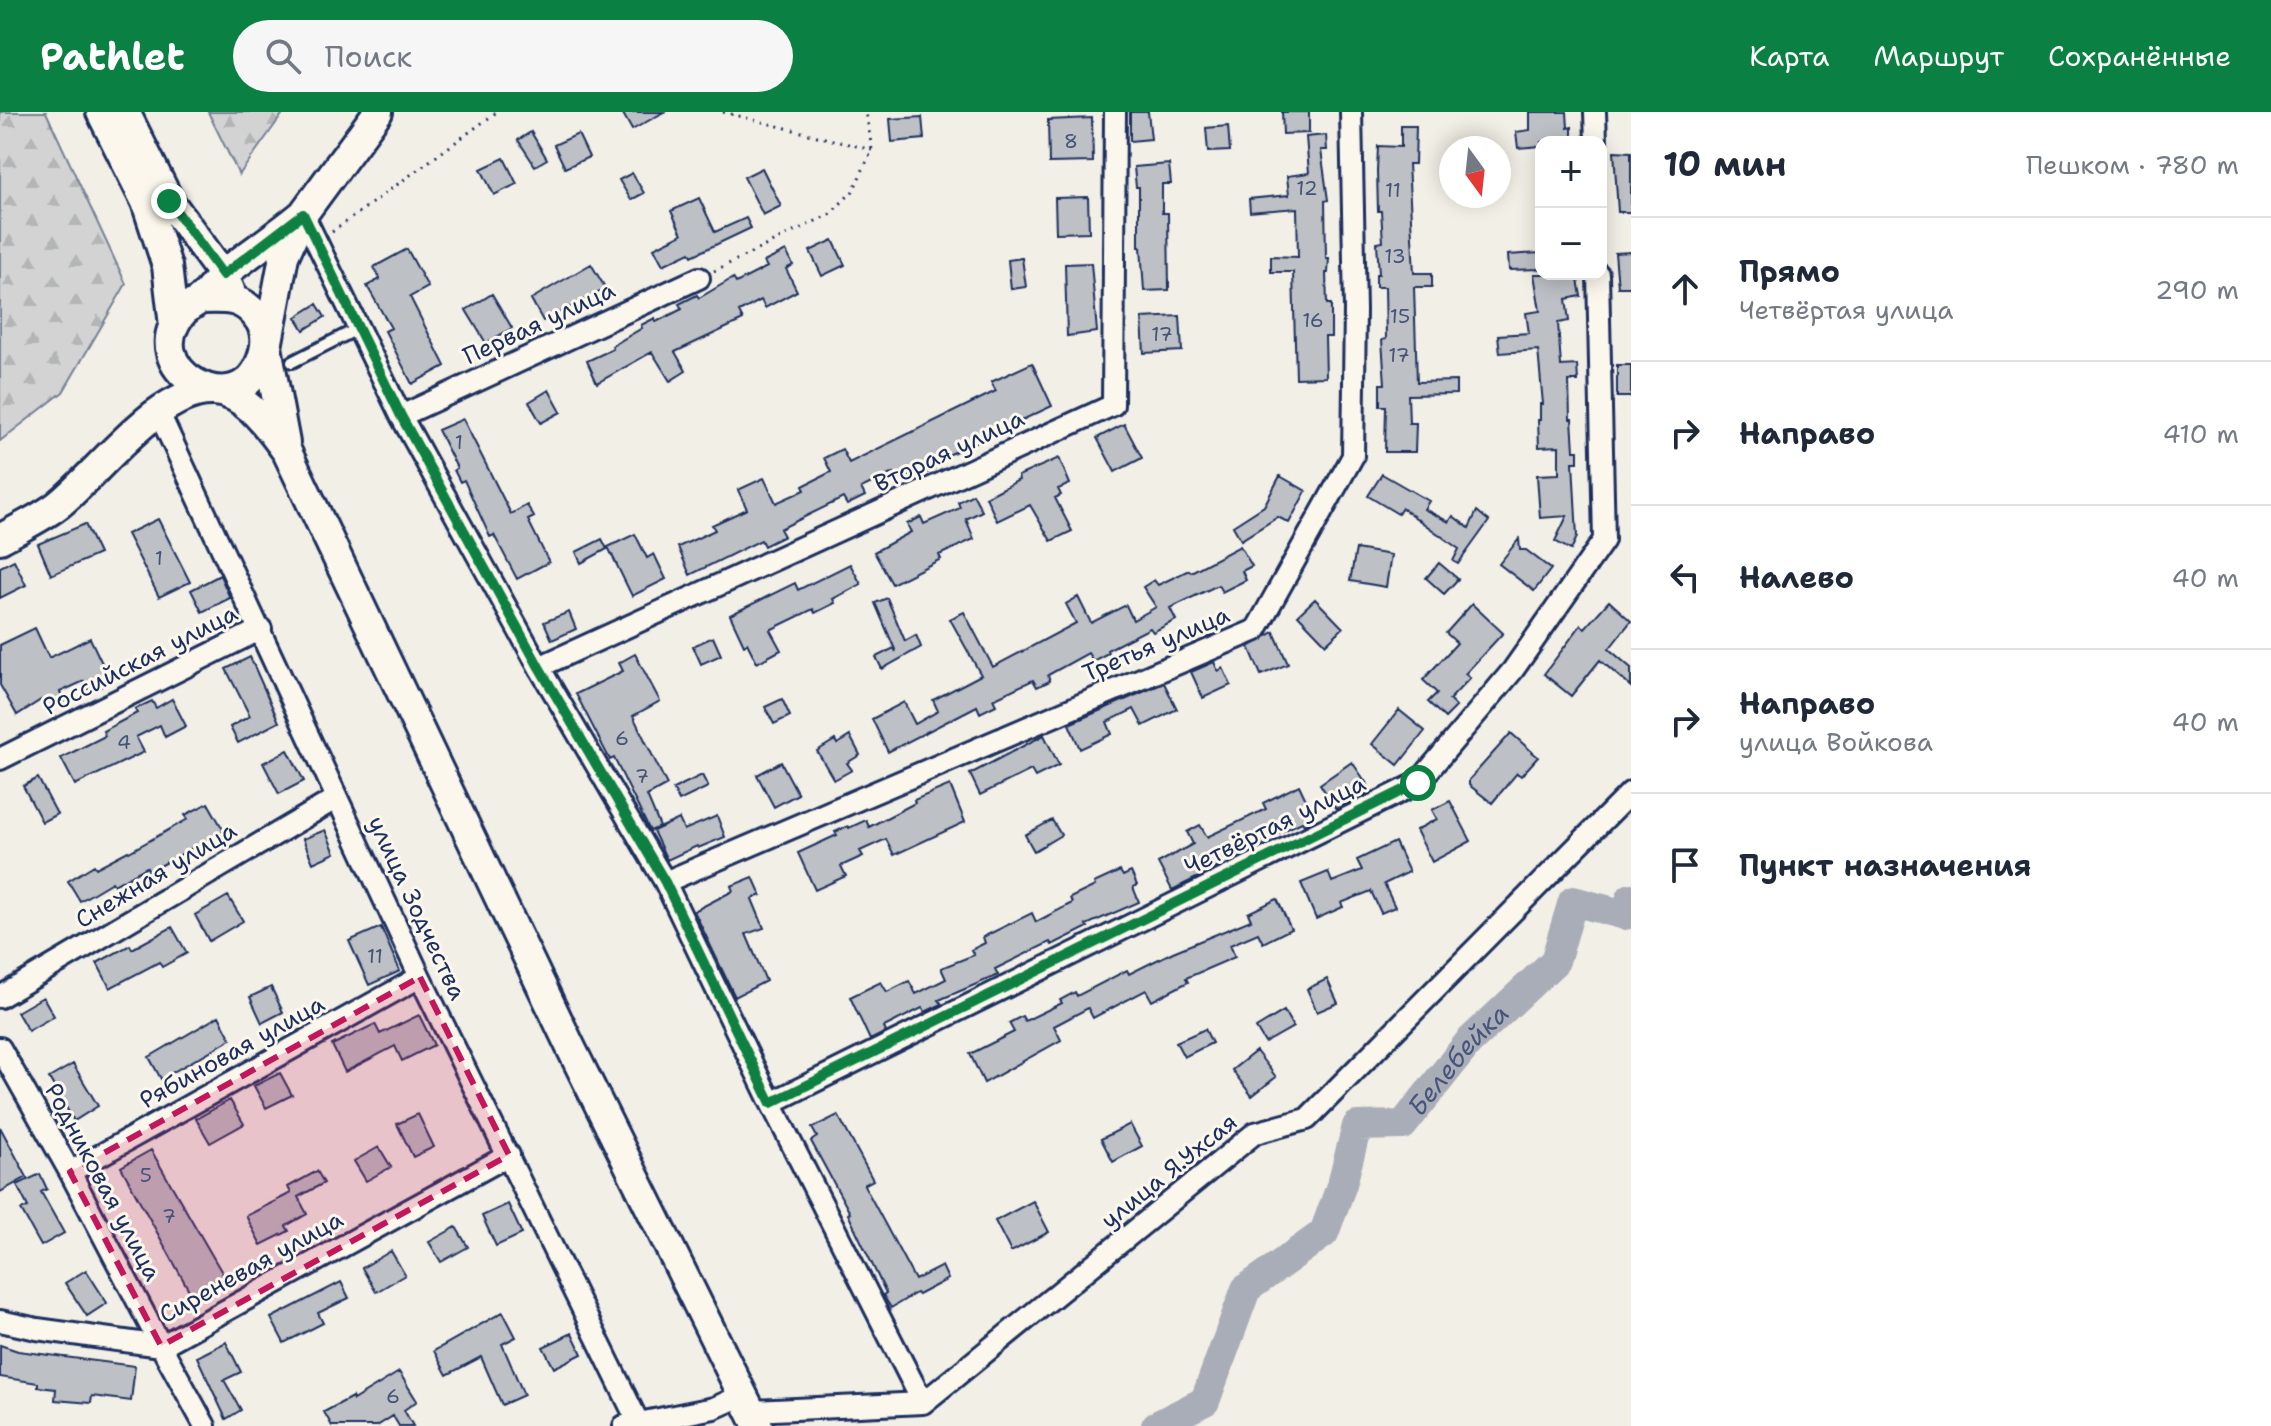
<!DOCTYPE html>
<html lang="ru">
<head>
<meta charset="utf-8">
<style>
  body { margin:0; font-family:"Shantell Sans",sans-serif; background:#f6f6f7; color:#1f2937 }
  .controls { position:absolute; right:24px; top:24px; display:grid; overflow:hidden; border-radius:16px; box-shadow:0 4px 20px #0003 }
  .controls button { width:72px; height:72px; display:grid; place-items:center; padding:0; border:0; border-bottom:2px solid #e0e1e3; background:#fff; color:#1f2937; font:40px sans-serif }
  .compass { position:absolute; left:1439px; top:24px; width:72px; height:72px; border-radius:50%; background:#fff; box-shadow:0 4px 20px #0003; rotate:165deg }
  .stop { position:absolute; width:24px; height:24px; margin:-18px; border:6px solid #0b8043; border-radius:50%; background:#fff }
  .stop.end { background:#0b8043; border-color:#fff; box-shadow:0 2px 8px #0008 }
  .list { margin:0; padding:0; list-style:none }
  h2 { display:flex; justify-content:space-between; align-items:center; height:104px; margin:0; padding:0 32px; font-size:34px }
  h2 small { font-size:26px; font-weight:400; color:#747a83 }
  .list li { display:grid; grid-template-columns:52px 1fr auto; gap:24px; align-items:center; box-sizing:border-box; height:144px; padding:0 32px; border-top:2px solid #e0e1e3 }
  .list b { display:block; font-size:30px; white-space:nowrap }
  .list p { margin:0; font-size:26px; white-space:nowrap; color:#747a83 }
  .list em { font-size:26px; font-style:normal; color:#747a83 }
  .icon { flex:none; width:44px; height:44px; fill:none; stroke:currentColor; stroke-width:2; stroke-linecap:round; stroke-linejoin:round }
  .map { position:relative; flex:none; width:1631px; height:1314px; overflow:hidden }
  header { display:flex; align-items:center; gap:48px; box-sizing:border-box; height:112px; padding:0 40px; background:#0b8043; color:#fff }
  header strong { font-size:38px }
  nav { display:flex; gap:44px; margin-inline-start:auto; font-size:28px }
  .search { width:560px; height:72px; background:#f6f6f7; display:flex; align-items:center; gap:20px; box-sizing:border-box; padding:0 28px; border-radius:44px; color:#747a83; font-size:30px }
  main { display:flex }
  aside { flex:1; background:#fff }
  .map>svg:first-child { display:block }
  .forest { fill:url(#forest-firs); stroke:#768198; stroke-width:2 }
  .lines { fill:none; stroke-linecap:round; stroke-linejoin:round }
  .river { stroke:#a9adb7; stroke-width:30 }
  .building { fill:#bdc0c4; stroke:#1b2f5e; stroke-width:2 }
  .service-casing { stroke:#1b2f5e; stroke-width:16 }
  .minor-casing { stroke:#1b2f5e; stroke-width:26 }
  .secondary-casing { stroke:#1b2f5e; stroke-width:34 }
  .path { stroke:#1b2f5e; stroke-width:3; stroke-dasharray:2 6; stroke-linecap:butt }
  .service { stroke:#fbf7ec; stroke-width:10 }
  .minor { stroke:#fbf7ec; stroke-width:20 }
  .secondary { stroke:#fbf7ec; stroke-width:28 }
  .route { stroke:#0b8043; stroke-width:10 }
  .marked { fill:#c2185b; fill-opacity:0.2; stroke:#c2185b; stroke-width:6; stroke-dasharray:16 10; stroke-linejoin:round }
  .labels { text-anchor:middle; stroke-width:6; stroke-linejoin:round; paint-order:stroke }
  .number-label { font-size:20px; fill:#445378 }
  .street-label { font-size:24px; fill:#1b2f5e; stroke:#fbf7ec }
  .water-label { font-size:26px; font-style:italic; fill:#465579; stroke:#fbf7ec }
</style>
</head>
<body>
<header>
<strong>Pathlet</strong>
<div class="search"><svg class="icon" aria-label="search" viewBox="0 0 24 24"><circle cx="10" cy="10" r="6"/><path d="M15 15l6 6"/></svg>Поиск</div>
<nav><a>Карта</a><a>Маршрут</a><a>Сохранённые</a></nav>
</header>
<main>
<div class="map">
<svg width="1631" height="1314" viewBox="0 0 1631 1314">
  <defs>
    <pattern id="forest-firs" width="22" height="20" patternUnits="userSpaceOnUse" patternTransform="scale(2)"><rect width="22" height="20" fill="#d2d3d2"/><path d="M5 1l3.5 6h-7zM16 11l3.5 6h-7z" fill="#b4b5b7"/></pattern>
  </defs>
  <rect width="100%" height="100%" fill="#f2efe6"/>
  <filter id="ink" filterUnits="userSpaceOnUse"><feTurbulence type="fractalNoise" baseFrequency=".0125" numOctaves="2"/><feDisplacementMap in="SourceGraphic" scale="16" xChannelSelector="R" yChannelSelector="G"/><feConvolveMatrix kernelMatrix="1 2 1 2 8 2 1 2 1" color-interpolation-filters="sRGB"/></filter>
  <g filter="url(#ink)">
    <!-- forest -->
    <path class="forest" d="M0,0H46L126,172L63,280L0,329Z
      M208,0H284L239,63Z"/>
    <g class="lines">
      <!-- river -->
      <path class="river" id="s1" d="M1156,1314L1205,1289L1246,1177L1324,1121L1342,1072L1357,1014L1403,1013L1469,930L1555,849L1573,789L1625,803L1631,786"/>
    </g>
    <!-- building -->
    <path class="building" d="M622,0H664L632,18Z
      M1130,0H1148L1151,27L1130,29Z
      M1282,0H1309V21L1283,22Z
      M1530,0H1567L1568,16L1572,15V30H1541V34L1518,36L1516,20L1530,18Z
      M922,5L924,27L892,30L890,7Z
      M1092,6L1093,50L1049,51L1048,8Z
      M1228,14L1230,39L1208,40L1206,16Z
      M1401,14H1416L1415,52H1408L1414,161H1432V175H1414L1417,270L1456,269V282L1408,283L1409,311H1416L1415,340H1385L1386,294H1380V272H1385L1382,228L1386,227L1385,175H1376V162H1379L1377,131L1383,130L1381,99H1378L1377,59L1378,34L1401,35Z
      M531,20L547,47L535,54L518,28Z
      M578,22L589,45L565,56L554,33Z
      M1326,23L1327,38H1321L1328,88L1325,89L1326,146H1329L1328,161H1326L1327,192H1331V225H1325L1326,265L1296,266L1293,160H1271V144L1298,145L1297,96L1250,100L1249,87L1289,83L1287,64L1309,61L1306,25Z
      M1614,39L1631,40V100H1618Z
      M504,46L517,72L494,83L481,57Z
      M1169,52L1171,72H1162V101H1168L1169,178L1144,179L1141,135H1139V75H1136L1134,55Z
      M762,56L781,94L763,103L744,65Z
      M632,61L644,81L631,88L619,68Z
      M1088,85L1089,120L1056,121L1055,86Z
      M699,86L715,120L746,106L751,116L692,144L690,140L663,153L654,136L682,122L671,99Z
      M833,128L845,153L822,164L810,139Z
      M407,137L428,175L410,185L445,254L412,272L385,219L391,216L367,174L380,167L374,155Z
      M786,139L793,153L786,157L797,179L765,196L761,188L739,200L743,208L675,240L686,259L670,269L652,240L597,271L587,249L613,237L612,234L642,216L641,213L655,206L656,210L682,197L679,192L697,183L699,186L733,166L736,171L767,155L764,150Z
      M1631,140V175H1618L1615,141Z
      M1541,141V157L1509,158L1508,143Z
      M1022,146L1026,175L1011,177L1008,148Z
      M1091,151L1097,220L1067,224L1065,152Z
      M591,152L606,177L543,209L531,187Z
      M1534,162H1577L1581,184L1566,187L1569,209L1558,211L1561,254L1577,253L1578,269H1569L1570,307H1572L1574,338H1578V350H1573L1577,425L1571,438L1555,429L1567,404L1540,406L1537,363L1559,362V334L1539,335L1538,308H1540V292H1543L1538,238L1500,241L1498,223L1529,221L1526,201L1540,199Z
      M492,182L512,216L486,231L466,198Z
      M317,192L325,205L304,218L296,205Z
      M1180,204L1182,239L1144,241L1142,206Z
      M1032,251L1052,294L931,351L934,357L922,363L920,358L897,370L893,361L861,376L865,384L847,393L843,386L780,417L784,424L764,434L761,428L690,463L678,435L715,418L712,413L747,397L738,378L764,366L776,391L805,378L803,374L831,360L824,346L842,337L849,351L996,279L991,270Z
      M1617,253H1631V285H1617Z
      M549,278L561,300L541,311L529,290Z
      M463,307L511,402L527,393L534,405L528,408L549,450L517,467L494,423L490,425L464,368L460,370L454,358L457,356L438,318Z
      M1124,312L1142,346L1115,360L1097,326Z
      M1059,346L1070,372L1058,377L1061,383L1055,386L1072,419L1051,429L1030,393L997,409L986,385L1019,368L1018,364Z
      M1382,362L1429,389L1424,397L1449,410L1453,404L1469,416L1477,399L1489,409L1458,452L1453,449L1459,437L1402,396L1398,402L1368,384Z
      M1280,364L1306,379L1289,411L1278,405L1241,428L1233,414L1264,394Z
      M973,382L982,399L966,407L974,427L939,443L941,447L892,472L874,440L911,420L907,412L921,405L924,412L960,396L958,390Z
      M158,407L190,470L159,485L127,422Z
      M85,412L99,442L51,463L38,432Z
      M635,422L647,446L654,442L666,467L632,484L608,435Z
      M602,427L607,437L581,451L576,440Z
      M1519,427L1520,438H1526L1551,457L1534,479L1499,452Z
      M1240,434L1252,454L1242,459L1246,468L1222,480L1218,473L1170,496L1176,508L1153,520L1150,516L1107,538L1108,541L1093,549L1088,541L1048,563L1050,569L1037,575L1033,568L993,587L996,593L980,601L977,594L888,640L872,607L904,590L915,612L938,599L933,588L981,563L950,507L964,500L993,555L1076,511L1066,492L1078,485L1091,511L1126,493L1133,508L1156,495L1143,475L1154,468L1158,473L1189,458L1191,460Z
      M1356,437L1391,443L1386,475L1350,469Z
      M14,448L26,473L0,486V455Z
      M1439,451L1458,467L1444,482L1426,466Z
      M850,452L861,472L833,487L835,491L815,501L813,497L770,518L781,538L757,551L747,531L744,533L730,503L795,471L798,478Z
      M220,463L230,486L202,500L191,478Z
      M887,486L905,529L916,523L921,535L882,557L876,545L894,536L896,540L875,491Z
      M1315,487L1343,516L1326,532L1298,503Z
      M1609,489L1631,509L1609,537L1631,556V575L1600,548L1571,584L1544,562L1581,513L1585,516Z
      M1472,492L1503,521L1465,562L1470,566L1449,588L1456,595L1445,606L1428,590L1437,581L1423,568L1457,531L1446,521Z
      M569,500L576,517L552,528L544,510Z
      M35,516L49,546L90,526L111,570L89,580L84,569L60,580L65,589L47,599L41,588L17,603L0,573V533Z
      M1274,520L1288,552L1261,563L1249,535Z
      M713,525L721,543L701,552L693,534Z
      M635,542L660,589L633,604L667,673L647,684L660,715L650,719L614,646L610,648L576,582L623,559L619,551Z
      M250,545L279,610L238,631L230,615L250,604L226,557Z
      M1214,550L1218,559L1223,556L1231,573L1203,586L1191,560Z
      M1164,571L1177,597L1143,614L1134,597L1107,610L1112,622L1080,637L1069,612Z
      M172,587L186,614L165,625L160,613L136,625L144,640L75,673L61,646L105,624L103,619L137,601L135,597L152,589L156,596Z
      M782,587L790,604L774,612L765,595Z
      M1399,598L1425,619L1398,653L1372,632Z
      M1511,621L1538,645L1521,664L1517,661L1492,691L1469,673V668Z
      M1044,623L1059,653L1035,665L1031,658L980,683L970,662Z
      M850,624L860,643L847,651L852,658L834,668L817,639L835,628L837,632Z
      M288,638L304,669L279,682L263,651Z
      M781,650L798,682L774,695L757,663Z
      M1352,650L1372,679L1336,697L1320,672Z
      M702,663L708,675L679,689L673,677Z
      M38,666L57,702L42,710L23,674Z
      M950,673L965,710L894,743L886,727L860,739L863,744L841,754L846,764L815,778L798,741L837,723L835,720L848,714L849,716L866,708L869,715L915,691L914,688Z
      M1299,673L1315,707L1304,713L1302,710L1261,729L1263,733L1251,739L1249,734L1220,748L1223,753L1172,778L1158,751L1193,732L1187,720L1200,713L1207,725L1266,697L1263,691Z
      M1450,689L1471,729L1432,750L1416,718L1437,707L1432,698Z
      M208,691L224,719L149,760L147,755L114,773L112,770L80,789L68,769L94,753L96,756L128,739L129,740L188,707L185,703Z
      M717,704L725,725L698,736L697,734L667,748L653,719L679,707L684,718Z
      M1052,708L1061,723L1034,739L1025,723Z
      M325,718L335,741L313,751L303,727Z
      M1395,730L1409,760L1384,772L1395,795L1381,801L1371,779L1341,791L1343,795L1316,807L1301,771L1328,760L1332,770L1362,758L1357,748Z
      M1120,759L1123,764L1131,760L1137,773L1133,775L1139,790L1086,813L1088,815L1052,833L1050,830L995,857L998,863L939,888L942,892L925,900L922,896L884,915L886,920L870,928L850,885L881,870L887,880L909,869L916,882L946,867L941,856L974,843L971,838L985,831L983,825L1032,801L1036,810L1072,791L1070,786L1095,774L1094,771Z
      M753,765L761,783L752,787L764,816L746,822L766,869L735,885L694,799L733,779L731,774Z
      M228,784L243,809L209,829L195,803Z
      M1277,787L1291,817L1263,831L1258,821L1230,833L1235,845L1186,866L1188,870L1152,889L1146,878L1093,906L1088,896L1054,914L1061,928L984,971L970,942L1014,920L1009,911L1022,904L1025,909L1062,891L1060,888L1075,880L1077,884L1127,858L1129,862L1173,840L1251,808L1248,801Z
      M172,815L187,841L162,855L159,850L110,876L97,851L130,833L132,837Z
      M381,815L400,859L369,873L349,829Z
      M1327,867L1338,891L1317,900L1307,877Z
      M271,875L283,900L262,911L250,885Z
      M43,885L54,904L28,919L17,900Z
      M1284,899L1293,915L1265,931L1256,916Z
      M419,903L434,933L402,949L395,934L345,960L332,933L375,912L380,922Z
      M219,904L231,927L161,967L149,945Z
      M1205,917L1212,931L1184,945L1176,930Z
      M1256,939L1276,965L1252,984L1232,958Z
      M73,952L98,994L74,1009L49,966Z
      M280,961L292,983L266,996L254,974Z
      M230,988L244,1012L210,1031L196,1007Z
      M418,1002L434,1035L413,1045L397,1012Z
      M838,1003L873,1068L864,1073L915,1168L942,1154L948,1167L918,1183L916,1181L891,1196L883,1183L886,1181L848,1102L850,1101L811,1029L817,1025L812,1016Z
      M1130,1012L1142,1034L1113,1050L1101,1027Z
      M0,1015L27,1065L0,1080Z
      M379,1035L391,1055L366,1069L354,1049Z
      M151,1038L224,1164L191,1182L121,1055Z
      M317,1059L324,1071L298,1085L307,1102L286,1114L289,1119L261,1133L246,1104L291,1081L288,1075Z
      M40,1062L47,1077L41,1080L64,1121L41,1134L21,1098L28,1095L17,1073Z
      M1033,1089L1049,1120L1011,1140L995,1109Z
      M508,1092L522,1122L496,1134L482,1104Z
      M456,1115L468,1135L441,1150L429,1130Z
      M391,1139L405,1163L376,1180L362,1156Z
      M86,1158L107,1191L87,1204L65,1171Z
      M341,1170L349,1186L318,1201L323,1211L284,1231L271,1206Z
      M503,1200L516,1225L502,1232L524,1283L502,1293L481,1245L447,1263L434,1239Z
      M572,1221L582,1242L554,1256L543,1235Z
      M226,1230L241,1260L224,1268L241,1298L226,1307L197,1245Z
      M0,1233L18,1239L135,1254L131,1289L92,1284L91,1291L55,1288L56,1277L38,1275V1271L0,1265Z
      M399,1260L417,1289L404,1298L413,1314H399L393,1304L377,1314H332L324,1300L352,1285L353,1288Z"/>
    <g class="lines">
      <!-- service casing -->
      <g class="service-casing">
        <path id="service" d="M292,250L359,216"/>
      </g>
      <!-- minor casing -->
      <g class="minor-casing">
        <path id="minor" d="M1595,0L1596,30
          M303,102L401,304L539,555L665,770L771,991L923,1291
          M158,299L420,865L638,1310
          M401,304L699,166
          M539,555L1113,293L1115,0
          M0,647L261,517
          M665,770L1256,518L1353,344L1355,198L1351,0
          M0,885L337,686
          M0,936L70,1060L161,1234L205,1314
          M771,991L1418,671L1513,558L1604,428L1598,162
          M70,1060L420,865
          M0,1209L37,1217L161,1234L509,1043
          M751,1299L923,1291L1255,1021L1307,1007L1631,680
          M624,1314L714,1296L743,1283"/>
      </g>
      <!-- secondary casing -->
      <g class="secondary-casing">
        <path id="secondary" d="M101,0L146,90L167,154L174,214
          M125,0L169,89L223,163L230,178
          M202,187C227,186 245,185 260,209C268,222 266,236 261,249C237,316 132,255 184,199C190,193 198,190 204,184C211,177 217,168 225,161C250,141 278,123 303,102
          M285,331L267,235L284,144L303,102L378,0
          M0,427C19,416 41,406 58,393C100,360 158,277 213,279C246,280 269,316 287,340L570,934L758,1314"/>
      </g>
      <!-- path -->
      <path class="path" d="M723,0L872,38
        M332,120L497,0
        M714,159L830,102L853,79L872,38L866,0"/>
      <!-- service -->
      <use href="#service" class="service"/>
      <!-- minor -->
      <use href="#minor" class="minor"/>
      <!-- secondary -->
      <use href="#secondary" class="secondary"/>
    </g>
  </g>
  <g class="lines" filter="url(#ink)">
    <!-- route -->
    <path class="route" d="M169,89L223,163L303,102L401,304L539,555L665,770L771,991L1418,671"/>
  </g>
  <!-- marked area -->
  <path class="marked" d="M420,865L509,1043L161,1234L70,1060Z"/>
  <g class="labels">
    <!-- number labels -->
    <g class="number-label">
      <text x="1071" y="36">8</text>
      <text x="1307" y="83">12</text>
      <text x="1393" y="85">11</text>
      <text x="1395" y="151">13</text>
      <text x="1400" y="211">15</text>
      <text x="1313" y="215">16</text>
      <text x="1162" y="229">17</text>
      <text x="1399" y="250">17</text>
      <text x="459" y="337">1</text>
      <text x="159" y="453">1</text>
      <text x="622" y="633">6</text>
      <text x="124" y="637">4</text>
      <text x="642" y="671">7</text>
      <text x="375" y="851">11</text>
      <text x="146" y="1070">5</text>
      <text x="169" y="1111">7</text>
      <text x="393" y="1291">6</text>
    </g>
    <!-- street labels -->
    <g class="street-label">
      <text transform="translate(539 211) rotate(-25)" y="8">Первая улица</text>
      <text transform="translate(949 339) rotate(-25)" y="8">Вторая улица</text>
      <text transform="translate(1156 532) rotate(-23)" y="8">Третья улица</text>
      <text transform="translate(140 548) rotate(-27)" y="8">Российская улица</text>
      <text transform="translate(1275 713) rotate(-26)" y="8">Четвёртая улица</text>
      <text transform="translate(156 763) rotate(-31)" y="8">Снежная улица</text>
      <text transform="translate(417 796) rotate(65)" y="8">улица Зодчества</text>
      <text transform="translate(232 940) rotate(-29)" y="8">Рябиновая улица</text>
      <text transform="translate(1169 1059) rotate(-39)" y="8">улица Я.Ухсая</text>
      <text transform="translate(103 1070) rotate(62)" y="8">Родниковая улица</text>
      <text transform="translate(251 1155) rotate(-29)" y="8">Сиреневая улица</text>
    </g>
    <!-- water labels -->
    <g class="water-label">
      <text dy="9" stroke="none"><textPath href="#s1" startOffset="514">Белебейка</textPath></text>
    </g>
  </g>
</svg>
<div class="controls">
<button>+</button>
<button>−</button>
</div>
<svg class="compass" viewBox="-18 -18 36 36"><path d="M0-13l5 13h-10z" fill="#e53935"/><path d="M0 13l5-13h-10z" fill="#747a83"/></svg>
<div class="stop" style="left:1418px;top:671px"></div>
<div class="stop end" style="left:169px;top:89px"></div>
</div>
<aside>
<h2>10 мин<small>Пешком · 780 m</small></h2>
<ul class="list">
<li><svg class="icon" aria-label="ahead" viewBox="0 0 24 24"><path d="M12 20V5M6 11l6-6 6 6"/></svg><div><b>Прямо</b><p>Четвёртая улица</p></div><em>290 m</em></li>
<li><svg class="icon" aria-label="right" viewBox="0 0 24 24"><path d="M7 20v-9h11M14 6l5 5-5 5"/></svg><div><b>Направо</b></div><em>410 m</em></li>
<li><svg class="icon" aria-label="left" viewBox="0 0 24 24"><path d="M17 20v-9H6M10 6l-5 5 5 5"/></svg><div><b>Налево</b></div><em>40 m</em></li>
<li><svg class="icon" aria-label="right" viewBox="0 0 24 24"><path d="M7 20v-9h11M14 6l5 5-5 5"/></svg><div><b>Направо</b><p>улица Войкова</p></div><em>40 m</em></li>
<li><svg class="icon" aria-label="arrive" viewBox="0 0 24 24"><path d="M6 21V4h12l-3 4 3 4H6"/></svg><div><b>Пункт назначения</b></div></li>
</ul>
</aside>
</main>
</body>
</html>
